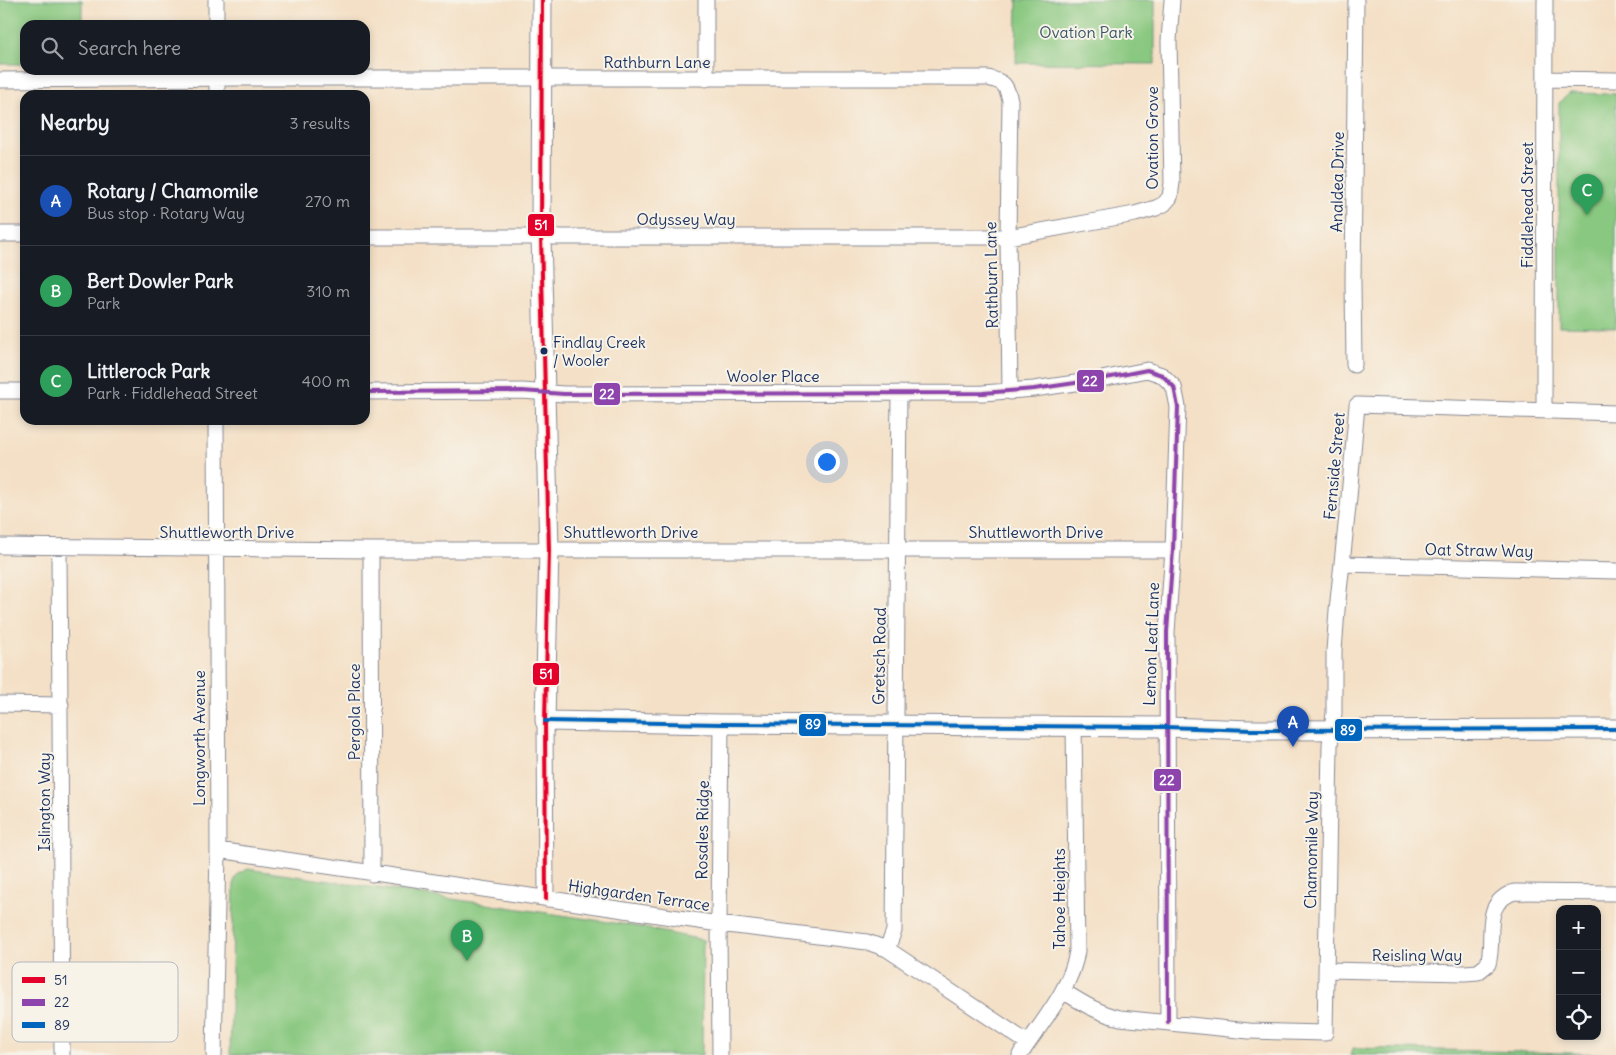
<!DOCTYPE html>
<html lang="en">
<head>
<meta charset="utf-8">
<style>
  body { margin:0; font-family:Delius,sans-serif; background:#242831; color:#f1f3f6 }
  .controls { position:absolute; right:15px; bottom:15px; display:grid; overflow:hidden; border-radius:10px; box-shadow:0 2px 8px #0003 }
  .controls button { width:45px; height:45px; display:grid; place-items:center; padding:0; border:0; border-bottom:1px solid #363941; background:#171b24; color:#f1f3f6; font:25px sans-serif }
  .you { position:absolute; left:826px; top:461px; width:18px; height:18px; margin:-12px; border:4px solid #fff; border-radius:50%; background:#1a73e8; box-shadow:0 0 0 8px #1a73e833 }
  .badge { display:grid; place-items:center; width:32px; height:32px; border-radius:50%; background:#c8321e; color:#fff; font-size:16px; font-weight:700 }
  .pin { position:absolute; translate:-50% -41px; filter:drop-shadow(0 1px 2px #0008) }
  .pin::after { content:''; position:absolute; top:26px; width:18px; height:15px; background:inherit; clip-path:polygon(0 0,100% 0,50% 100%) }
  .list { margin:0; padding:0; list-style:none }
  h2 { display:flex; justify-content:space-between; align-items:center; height:65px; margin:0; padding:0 20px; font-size:21px }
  h2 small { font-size:16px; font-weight:400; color:#9ea1a6 }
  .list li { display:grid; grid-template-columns:32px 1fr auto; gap:15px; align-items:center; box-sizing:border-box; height:90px; padding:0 20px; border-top:1px solid #363941 }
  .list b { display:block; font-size:19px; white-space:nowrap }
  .list p { margin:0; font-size:16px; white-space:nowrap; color:#9ea1a6 }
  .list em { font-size:16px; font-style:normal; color:#9ea1a6 }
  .icon { flex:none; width:28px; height:28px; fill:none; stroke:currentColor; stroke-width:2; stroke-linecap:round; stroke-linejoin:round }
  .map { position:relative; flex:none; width:1616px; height:1055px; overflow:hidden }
  .search { position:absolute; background:#171b24; box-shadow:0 2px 8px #0003; left:20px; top:20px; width:350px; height:55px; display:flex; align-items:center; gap:12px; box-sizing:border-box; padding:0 18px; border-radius:15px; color:#9ea1a6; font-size:19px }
  .panel { position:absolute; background:#171b24; box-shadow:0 2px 8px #0003; left:20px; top:90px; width:350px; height:335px; border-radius:15px }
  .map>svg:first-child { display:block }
  .green { fill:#89c880; stroke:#527c6f }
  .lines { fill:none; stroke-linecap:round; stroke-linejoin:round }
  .minor-casing { stroke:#888892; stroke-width:17 }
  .tertiary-casing { stroke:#888892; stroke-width:21 }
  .minor { stroke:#fff; stroke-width:15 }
  .tertiary { stroke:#fff; stroke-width:19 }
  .bus-1-casing { stroke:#f7f3e8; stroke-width:8 }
  .bus-2-casing { stroke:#f7f3e8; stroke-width:8 }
  .bus-3-casing { stroke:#f7f3e8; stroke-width:8 }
  .bus-1 { stroke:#e4002b; stroke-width:4 }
  .bus-2 { stroke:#8e44ad; stroke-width:4 }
  .bus-3 { stroke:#0065bd; stroke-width:4 }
  .bus-dot { fill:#1b2f5e; stroke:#f7f3e8; stroke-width:2 }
  .labels { text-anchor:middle; stroke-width:4; stroke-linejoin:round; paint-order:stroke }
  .bus-label { font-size:15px; fill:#1b2f5e; stroke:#f7f3e8; text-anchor:start }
  .park-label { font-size:16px; fill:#365566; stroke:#f7f3e8 }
  .street-label { font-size:16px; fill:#1b2f5e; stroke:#f7f3e8 }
  .key { fill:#f7f3e8; stroke:#b5b8bf; stroke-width:1 }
  .key-label { font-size:14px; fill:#1b2f5e }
  .line-badge { stroke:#f7f3e8; stroke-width:2 }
  .badge-label { font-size:14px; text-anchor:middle; font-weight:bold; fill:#fff }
</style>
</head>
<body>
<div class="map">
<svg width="1616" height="1055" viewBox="0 0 1616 1055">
  <rect width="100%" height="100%" fill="#f7f3e8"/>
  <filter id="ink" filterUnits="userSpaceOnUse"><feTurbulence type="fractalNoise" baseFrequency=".02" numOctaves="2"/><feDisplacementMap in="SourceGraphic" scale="10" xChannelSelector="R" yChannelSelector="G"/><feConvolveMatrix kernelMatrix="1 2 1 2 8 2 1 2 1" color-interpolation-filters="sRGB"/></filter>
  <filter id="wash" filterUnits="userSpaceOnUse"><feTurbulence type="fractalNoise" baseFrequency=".0096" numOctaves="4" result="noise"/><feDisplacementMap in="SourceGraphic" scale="20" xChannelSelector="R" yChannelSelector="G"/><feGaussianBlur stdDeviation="1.12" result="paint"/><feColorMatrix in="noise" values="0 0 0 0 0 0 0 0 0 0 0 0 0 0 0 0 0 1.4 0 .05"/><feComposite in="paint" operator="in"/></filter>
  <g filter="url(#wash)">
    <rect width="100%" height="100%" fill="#f4e0c6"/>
    <!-- green -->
    <path class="green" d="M0,0H82V25H25V64H0Z
      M1017,0H1155V64L1016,63Z
      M1570,93L1616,94V328L1559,327V103Z
      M248,869L629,925L703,940L702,1055H230L234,881L239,873Z
      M1353,1048L1616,1054V1055H1351Z"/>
  </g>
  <g filter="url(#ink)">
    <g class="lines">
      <!-- minor casing -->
      <g class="minor-casing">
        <path id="minor" d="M216,0V25
          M706,0V79
          M1545,79L1616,80
          M0,80L236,78H988C1004,82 1006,84 1010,100L1008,237L1010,392
          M217,95V70
          M0,234H25
          M365,237H1008L1135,214L1156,208L1164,204L1170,197L1172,183L1169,41L1172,0
          M1354,365L1353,282L1356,0
          M0,391H25
          M365,392L522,391L564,394L983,393L1034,389L1096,380L1147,370L1162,375L1174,387L1178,407L1173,550L1167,632L1168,1022
          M1544,410L1545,0
          M0,546L371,550H1173
          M59,548L62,1055
          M371,550L372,874
          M1342,564L1616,571
          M0,704L61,705
          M545,721L546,899
          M218,850L719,924L867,942L887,949L1028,1043
          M887,949L894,931L899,393
          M1327,970L1465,973L1478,972L1488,964C1496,937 1480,904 1514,892L1616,893
          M1063,991C1082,1003 1098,1013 1120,1018L1249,1031L1325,1033L1330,745L1334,713V651L1337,610L1349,497L1357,405L1616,413
          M214,1055L218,850L216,420
          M720,1055L719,924L721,724
          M1020,1055C1040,1024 1072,988 1077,951L1074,726"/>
      </g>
      <!-- tertiary casing -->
      <g class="tertiary-casing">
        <path id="tertiary" d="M542,0L541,236L549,550L545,721L721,724L1166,727L1251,730L1616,729"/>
      </g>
      <!-- minor -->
      <use href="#minor" class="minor"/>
      <!-- tertiary -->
      <use href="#tertiary" class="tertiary"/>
      <!-- bus-1 casing -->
      <g class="bus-1-casing">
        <path id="bus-1" d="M542,0L541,236L549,550L545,721L546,899"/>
      </g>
      <!-- bus-2 casing -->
      <g class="bus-2-casing">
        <path id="bus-2" d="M365,392L522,391L564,394L983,393L1034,389L1096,380L1147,370L1162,375L1174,387L1178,407L1173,550L1167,632L1168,1022"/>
      </g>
      <!-- bus-3 casing -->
      <g class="bus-3-casing">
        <path id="bus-3" d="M545,721L721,724L1166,727L1251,730L1616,729"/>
      </g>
      <!-- bus-1 -->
      <use href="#bus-1" class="bus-1"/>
      <!-- bus-2 -->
      <use href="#bus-2" class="bus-2"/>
      <!-- bus-3 -->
      <use href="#bus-3" class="bus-3"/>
    </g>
  </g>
  <!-- markers -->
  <circle class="bus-dot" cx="544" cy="351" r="4.5"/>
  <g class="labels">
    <!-- bus labels -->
    <g class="bus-label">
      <text x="553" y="348">Findlay Creek<tspan x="553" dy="18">/ Wooler</tspan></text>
    </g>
    <!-- park labels -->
    <g class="park-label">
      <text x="1086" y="38">Ovation Park</text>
    </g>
    <!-- street labels -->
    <g class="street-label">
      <text x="657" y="68">Rathburn Lane</text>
      <text transform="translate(1152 138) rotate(-90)" y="6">Ovation Grove</text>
      <text transform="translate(1337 182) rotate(-89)" y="6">Analdea Drive</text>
      <text transform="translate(1527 205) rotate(-90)" y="6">Fiddlehead Street</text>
      <text x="686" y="225">Odyssey Way</text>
      <text transform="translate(991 275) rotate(-91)" y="6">Rathburn Lane</text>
      <text x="773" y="382">Wooler Place</text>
      <text transform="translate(1334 466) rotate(-85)" y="6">Fernside Street</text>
      <text x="227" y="538">Shuttleworth Drive</text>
      <text x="631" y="538">Shuttleworth Drive</text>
      <text x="1036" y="538">Shuttleworth Drive</text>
      <text transform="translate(1479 550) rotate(1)" y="6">Oat Straw Way</text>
      <text transform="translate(1151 644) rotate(-88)" y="6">Lemon Leaf Lane</text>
      <text transform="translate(879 656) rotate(-89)" y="6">Gretsch Road</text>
      <text transform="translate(354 712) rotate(-90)" y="6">Pergola Place</text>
      <text transform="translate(199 738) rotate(-90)" y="6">Longworth Avenue</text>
      <text transform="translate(44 802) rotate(-90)" y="6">Islington Way</text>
      <text transform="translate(702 830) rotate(-89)" y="6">Rosales Ridge</text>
      <text transform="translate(1311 850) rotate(-89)" y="6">Chamomile Way</text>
      <text transform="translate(639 895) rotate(8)" y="6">Highgarden Terrace</text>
      <text transform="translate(1059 899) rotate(-90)" y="6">Tahoe Heights</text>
      <text x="1417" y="961">Reisling Way</text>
    </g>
  </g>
  <!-- legend -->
  <rect x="12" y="962" width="166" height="80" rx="8" class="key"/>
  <rect x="22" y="977" width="23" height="6" fill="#e4002b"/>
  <rect x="22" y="999" width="23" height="7" fill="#8e44ad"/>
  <rect x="22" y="1022" width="23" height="6" fill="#0065bd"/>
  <g class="key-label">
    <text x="54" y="985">51</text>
    <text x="54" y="1007">22</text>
    <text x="54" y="1030">89</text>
  </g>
  <g class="line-badge">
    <rect x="527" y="213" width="28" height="24" rx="5" fill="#e4002b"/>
    <rect x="1076" y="369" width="29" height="24" rx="5" fill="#8e44ad"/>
    <rect x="593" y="382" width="28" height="24" rx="5" fill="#8e44ad"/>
    <rect x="532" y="662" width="28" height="24" rx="5" fill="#e4002b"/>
    <rect x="798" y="713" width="29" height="24" rx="5" fill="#0065bd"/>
    <rect x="1334" y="718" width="29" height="24" rx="5" fill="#0065bd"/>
    <rect x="1153" y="768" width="29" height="24" rx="5" fill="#8e44ad"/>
  </g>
  <g class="badge-label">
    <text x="541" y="230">51</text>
    <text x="1090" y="386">22</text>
    <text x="607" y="399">22</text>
    <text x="546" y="679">51</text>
    <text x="813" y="729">89</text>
    <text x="1348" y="735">89</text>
    <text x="1167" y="785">22</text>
  </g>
</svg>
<div class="controls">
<button>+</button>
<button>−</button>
<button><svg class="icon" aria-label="locate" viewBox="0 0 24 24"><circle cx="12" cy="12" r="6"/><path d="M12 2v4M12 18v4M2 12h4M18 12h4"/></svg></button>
</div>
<div class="you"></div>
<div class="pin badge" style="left:1293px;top:747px;background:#1a4fb4">A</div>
<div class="pin badge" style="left:467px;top:961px;background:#2e9e5b">B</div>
<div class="pin badge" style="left:1587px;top:215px;background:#2e9e5b">C</div>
<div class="search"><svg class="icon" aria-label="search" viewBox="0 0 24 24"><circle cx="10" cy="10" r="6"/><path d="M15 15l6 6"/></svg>Search here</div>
<section class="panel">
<h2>Nearby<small>3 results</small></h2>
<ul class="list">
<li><span class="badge" style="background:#1a4fb4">A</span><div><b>Rotary / Chamomile</b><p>Bus stop · Rotary Way</p></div><em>270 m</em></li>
<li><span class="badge" style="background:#2e9e5b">B</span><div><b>Bert Dowler Park</b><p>Park</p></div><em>310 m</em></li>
<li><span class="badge" style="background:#2e9e5b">C</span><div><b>Littlerock Park</b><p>Park · Fiddlehead Street</p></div><em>400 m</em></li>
</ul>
</section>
</div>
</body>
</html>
